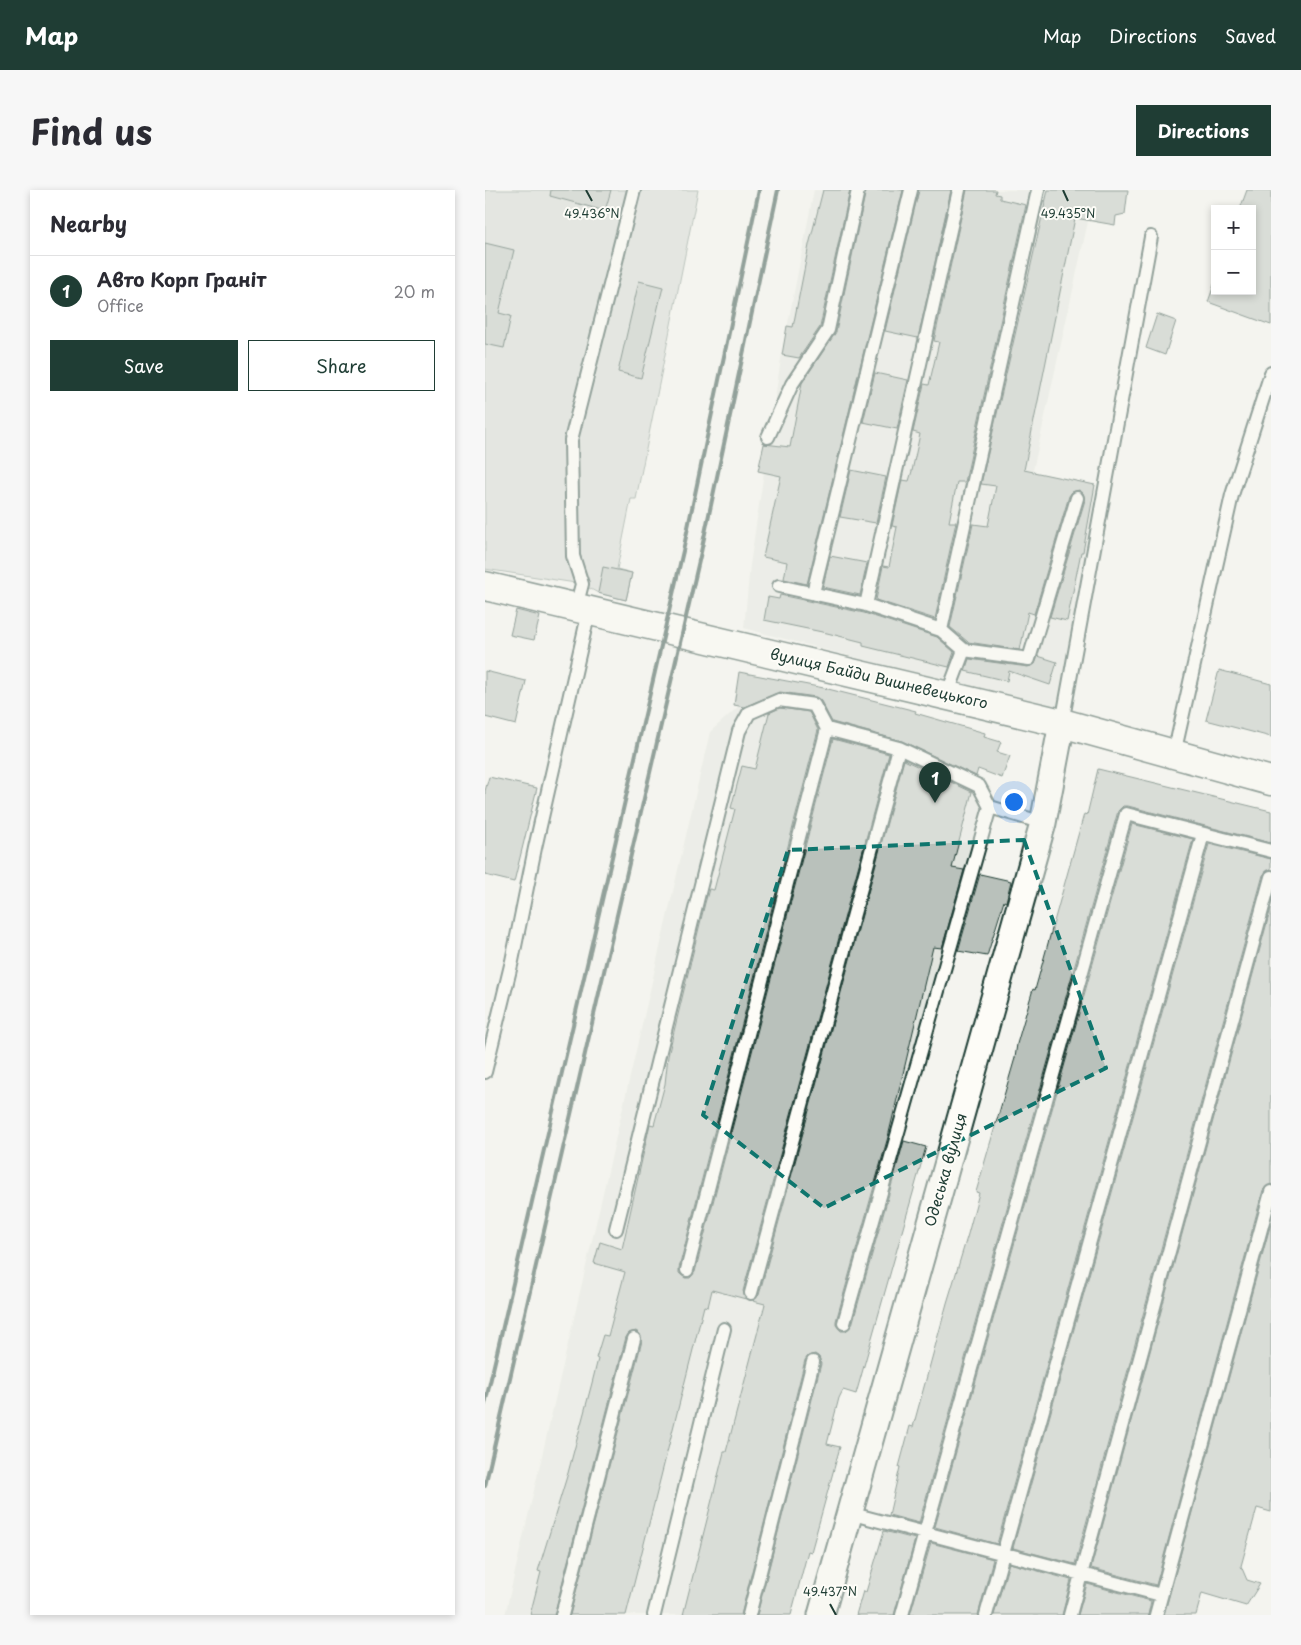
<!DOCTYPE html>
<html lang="en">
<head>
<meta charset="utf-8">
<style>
  body { margin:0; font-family:"Playpen Sans",sans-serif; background:#f7f7f7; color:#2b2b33 }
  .controls { position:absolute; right:15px; top:15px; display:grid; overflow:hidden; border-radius:0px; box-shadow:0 2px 8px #0003 }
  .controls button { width:45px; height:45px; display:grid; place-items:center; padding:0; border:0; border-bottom:1px solid #e1e1e2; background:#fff; color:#2b2b33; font:25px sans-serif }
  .you { position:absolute; left:528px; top:611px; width:18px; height:18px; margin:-12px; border:4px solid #fff; border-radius:50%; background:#1a73e8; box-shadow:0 0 0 8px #1a73e833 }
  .badge { display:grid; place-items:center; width:32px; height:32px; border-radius:50%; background:#1f3d34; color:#fff; font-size:16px; font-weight:700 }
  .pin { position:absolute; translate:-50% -41px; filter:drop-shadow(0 1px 2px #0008) }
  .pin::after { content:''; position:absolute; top:26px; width:18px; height:15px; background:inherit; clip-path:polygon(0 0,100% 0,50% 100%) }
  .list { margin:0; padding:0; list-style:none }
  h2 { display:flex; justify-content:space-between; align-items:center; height:65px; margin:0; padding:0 20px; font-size:21px }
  h2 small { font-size:16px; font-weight:400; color:#7c7c81 }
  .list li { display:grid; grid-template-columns:32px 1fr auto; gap:15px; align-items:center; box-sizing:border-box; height:70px; padding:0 20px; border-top:1px solid #e1e1e2 }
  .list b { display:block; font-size:19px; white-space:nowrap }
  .list p { margin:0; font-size:16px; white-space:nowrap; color:#7c7c81 }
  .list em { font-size:16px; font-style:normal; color:#7c7c81 }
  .actions { display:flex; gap:10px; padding:15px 20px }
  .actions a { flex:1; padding:11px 0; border:1px solid #1f3d34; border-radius:0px; text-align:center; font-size:18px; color:#1f3d34 }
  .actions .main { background:#1f3d34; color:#fff }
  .map { position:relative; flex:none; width:786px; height:1425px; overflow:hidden; border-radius:0px }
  header { display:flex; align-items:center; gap:30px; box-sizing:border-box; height:70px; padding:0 25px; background:#1f3d34; color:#fff }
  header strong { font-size:24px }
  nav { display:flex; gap:28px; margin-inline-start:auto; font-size:18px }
  .intro { display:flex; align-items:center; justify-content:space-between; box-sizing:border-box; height:120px; padding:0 30px }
  h1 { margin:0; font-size:35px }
  .button { padding:12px 22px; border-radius:0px; background:#1f3d34; color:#fff; font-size:18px; font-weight:700 }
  main { display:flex; gap:30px; padding:0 30px }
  aside { flex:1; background:#fff; border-radius:0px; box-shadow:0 2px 8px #0003 }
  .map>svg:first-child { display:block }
  .built { fill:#e2e5df }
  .green { fill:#d1d6d1; stroke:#788a82 }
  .building { fill:#b9c1bb; stroke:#1f3d34 }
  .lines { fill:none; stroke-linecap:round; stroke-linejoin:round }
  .service-casing { stroke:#1f3d34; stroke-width:16 }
  .minor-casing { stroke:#1f3d34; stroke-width:29 }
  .tertiary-casing { stroke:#1f3d34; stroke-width:31 }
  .service { stroke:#fdfcf7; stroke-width:12 }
  .minor { stroke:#fdfcf7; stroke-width:25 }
  .tertiary { stroke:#fdfcf7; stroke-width:28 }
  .rail { stroke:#1f3d34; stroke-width:4 }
  .marked { fill:none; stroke:#0f766e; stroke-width:4; stroke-dasharray:10 6; stroke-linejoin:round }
  .ticks { fill:none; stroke:#1f3d34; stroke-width:2 }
  .labels { text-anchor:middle; stroke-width:4; stroke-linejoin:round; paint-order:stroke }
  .street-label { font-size:15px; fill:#1f3d34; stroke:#fdfcf7 }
  .ticks-label { font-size:12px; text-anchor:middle; fill:#1f3d34; stroke:#fdfcf7; stroke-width:4; stroke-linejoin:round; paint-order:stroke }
</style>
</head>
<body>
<header>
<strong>Map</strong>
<nav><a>Map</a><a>Directions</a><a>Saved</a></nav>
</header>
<div class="intro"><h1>Find us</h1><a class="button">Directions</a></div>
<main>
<aside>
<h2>Nearby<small></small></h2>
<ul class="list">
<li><span class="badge">1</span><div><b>Авто Корп Граніт</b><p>Office</p></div><em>20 m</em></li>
</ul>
<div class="actions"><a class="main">Save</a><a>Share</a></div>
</aside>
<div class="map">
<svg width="786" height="1425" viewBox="0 0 786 1425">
  <rect width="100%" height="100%" fill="#f4f4ef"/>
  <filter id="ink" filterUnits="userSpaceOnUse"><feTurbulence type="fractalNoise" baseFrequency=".02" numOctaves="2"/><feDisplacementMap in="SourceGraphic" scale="10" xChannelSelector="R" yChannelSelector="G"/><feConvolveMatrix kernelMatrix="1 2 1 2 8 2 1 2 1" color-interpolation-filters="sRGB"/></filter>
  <g filter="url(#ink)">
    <!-- built -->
    <path class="built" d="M329,0H610L547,285L617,301L574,522L259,438L265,375L296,169Z
      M274,498L432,531L506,598L289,1425H20L225,542Z"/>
    <!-- green -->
    <path class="green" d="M0,0H213L151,309H146L132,379L147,383L141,410L113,403L97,394L0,379Z"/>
    <!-- building -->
    <path class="building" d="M66,0H126L120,21L65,6Z
      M338,0H365L335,137L314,168L297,165L302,136L308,137L324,55Z
      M381,0H418L322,394L299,389L302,372L278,367L296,286L273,281L279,254L305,257L317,193L351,142Z
      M434,0H466L433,148L400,141Z
      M482,0H511L510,4L515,5V9L541,15L480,292H472L464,332H471L450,429L391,410L398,376L404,377L412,337L407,336L417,290L424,291L427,281L435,244L428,242L439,194L444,195L454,152L449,151Z
      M563,0H643L640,24L631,26L630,35L590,28L539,280L610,295L598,362H596L582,431L565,427L600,310L598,303L594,300L587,302L584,306L549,424L543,422L535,460L483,452L465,437L488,334L503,336L511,296L496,294Z
      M762,0H786V135L723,112L730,92V101H767V19H755Z
      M0,53L29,60L14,123L26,126L19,158L0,154Z
      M154,91L178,97L156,188L133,182Z
      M672,124L691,131L680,165L661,158Z
      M390,183L423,190L412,239L378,232Z
      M366,280L401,287L391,333L355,327Z
      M345,366L382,373L375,405L338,397Z
      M118,377L147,383L141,410L113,403Z
      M295,405L379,423L452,447L469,462L464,477L378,456V452L342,443L279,430L283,407L294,409Z
      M31,420L55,426L49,450L25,445Z
      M553,466L572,472L565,495L524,481L522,491L480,481L484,469L543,477L550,474Z
      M734,480L786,494V547L721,530Z
      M0,481L41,491L31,535L0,527Z
      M254,482L339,498L431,521L430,523L500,543L499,547L516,552L512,562L525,566L517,588L493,579L491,586L417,551L347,532L336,511L331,507L295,502L259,517L249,515Z
      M295,518L324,522L333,540L194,1078V1083L200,1088H205L210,1082L348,549L404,564L258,1101L261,1109L227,1100L223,1117L219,1116L141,1425H85L157,1151L155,1144L151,1141L144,1143L141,1147L69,1425H45L56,1382L53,1381L83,1283L107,1193L113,1169L111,1168L118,1145L123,1146L140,1082L109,1073L115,1052L137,1059L165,934L169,935L180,894L183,866L220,713L224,699L229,700L250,619L246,618L257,576L270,579L284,523Z
      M419,570L487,602L467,678L479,680L457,758L448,757L403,947L351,1131V1135L356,1141H361L367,1135L419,951L441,957L371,1204L358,1200L354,1208L342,1254L355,1257L326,1362L323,1361L306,1425H272L336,1174L334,1167L330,1164L323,1166L320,1170L256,1425H198L239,1262H241L280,1114L268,1111L274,1105Z
      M613,579L786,621V653L643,616H638L633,621L434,1333L404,1325L415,1277H414L425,1236L428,1237L462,1113L483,1044L494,1003L491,1002L530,868L532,854L548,799L550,800L599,624L602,625Z
      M4,587L52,598L29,692L0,685V601Z
      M647,634L708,649L512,1354L450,1337Z
      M724,654L786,669V679L778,685L590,1374L528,1358Z
      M495,684L526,691L521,712L519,711L502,766L473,761Z
      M786,718V994L778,1000L671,1395L606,1378Z
      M786,1033V1322L772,1318L756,1376L762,1390L775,1394L761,1416L717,1403L711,1425H679Z
      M399,1341L430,1349L409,1425H371L378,1401L381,1402Z
      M446,1353L508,1369L493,1425H425Z
      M524,1373L586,1390L577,1425H509Z
      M602,1394L666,1411L663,1425H593Z"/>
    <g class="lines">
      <!-- service casing -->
      <g class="service-casing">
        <path id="service" d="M283,247L307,194L343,140L373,0
          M294,396L381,415L456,440
          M328,403L426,0
          M381,415L474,0
          M91,417L97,394L88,366L86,250L149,0
          M479,460L456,440L553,0
          M462,505L479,460L544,469L592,308
          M577,533L666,47
          M342,539L414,558L494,596L505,617L359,1133
          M689,564L747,305L786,183
          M505,617L558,633
          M0,882L27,771L50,658L104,421
          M131,1039L254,541L264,523L294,510L329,515L342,539L202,1080
          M266,1103L414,558
          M364,1323L676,1405
          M77,1425L149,1149
          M169,1425L239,1139
          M264,1425L328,1172
          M417,1425L641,624L786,661
          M501,1425L718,644
          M585,1425L786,687
          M671,1425L786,1002"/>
      </g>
      <!-- minor casing -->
      <g class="minor-casing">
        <path id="minor" d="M336,1425L558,633L577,533"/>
      </g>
      <!-- tertiary casing -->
      <g class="tertiary-casing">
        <path id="tertiary" d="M0,396L577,533L786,591"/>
      </g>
      <!-- service -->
      <use href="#service" class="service"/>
      <!-- minor -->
      <use href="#minor" class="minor"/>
      <!-- tertiary -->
      <use href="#tertiary" class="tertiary"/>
      <!-- rail -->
      <path class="rail" d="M0,1214L198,361L274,0
        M0,1296L216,362L293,0"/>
    </g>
  </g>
  <!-- marked area -->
  <path d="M0 0H786V1425H0ZM539,650L621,878L339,1018L218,925L303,660Z" fill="#f4f4ef" fill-opacity=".55" fill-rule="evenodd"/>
  <path class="marked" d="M539,650L621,878L339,1018L218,925L303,660Z"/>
  <!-- ticks -->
  <path class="ticks" d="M101,0L107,11M578,0L583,11M345,1414L351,1425"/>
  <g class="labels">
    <!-- street labels -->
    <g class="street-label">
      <text transform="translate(394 489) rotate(13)" y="5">вулиця Байди Вишневецького</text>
      <text transform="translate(461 980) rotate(-74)" y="5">Одеська вулиця</text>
    </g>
  </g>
  <g class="ticks-label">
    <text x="107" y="28">49.436°N</text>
    <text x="583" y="28">49.435°N</text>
    <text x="345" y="1406">49.437°N</text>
  </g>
</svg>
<div class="controls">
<button>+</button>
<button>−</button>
</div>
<div class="you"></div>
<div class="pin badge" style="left:450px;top:613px">1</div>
</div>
</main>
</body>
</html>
